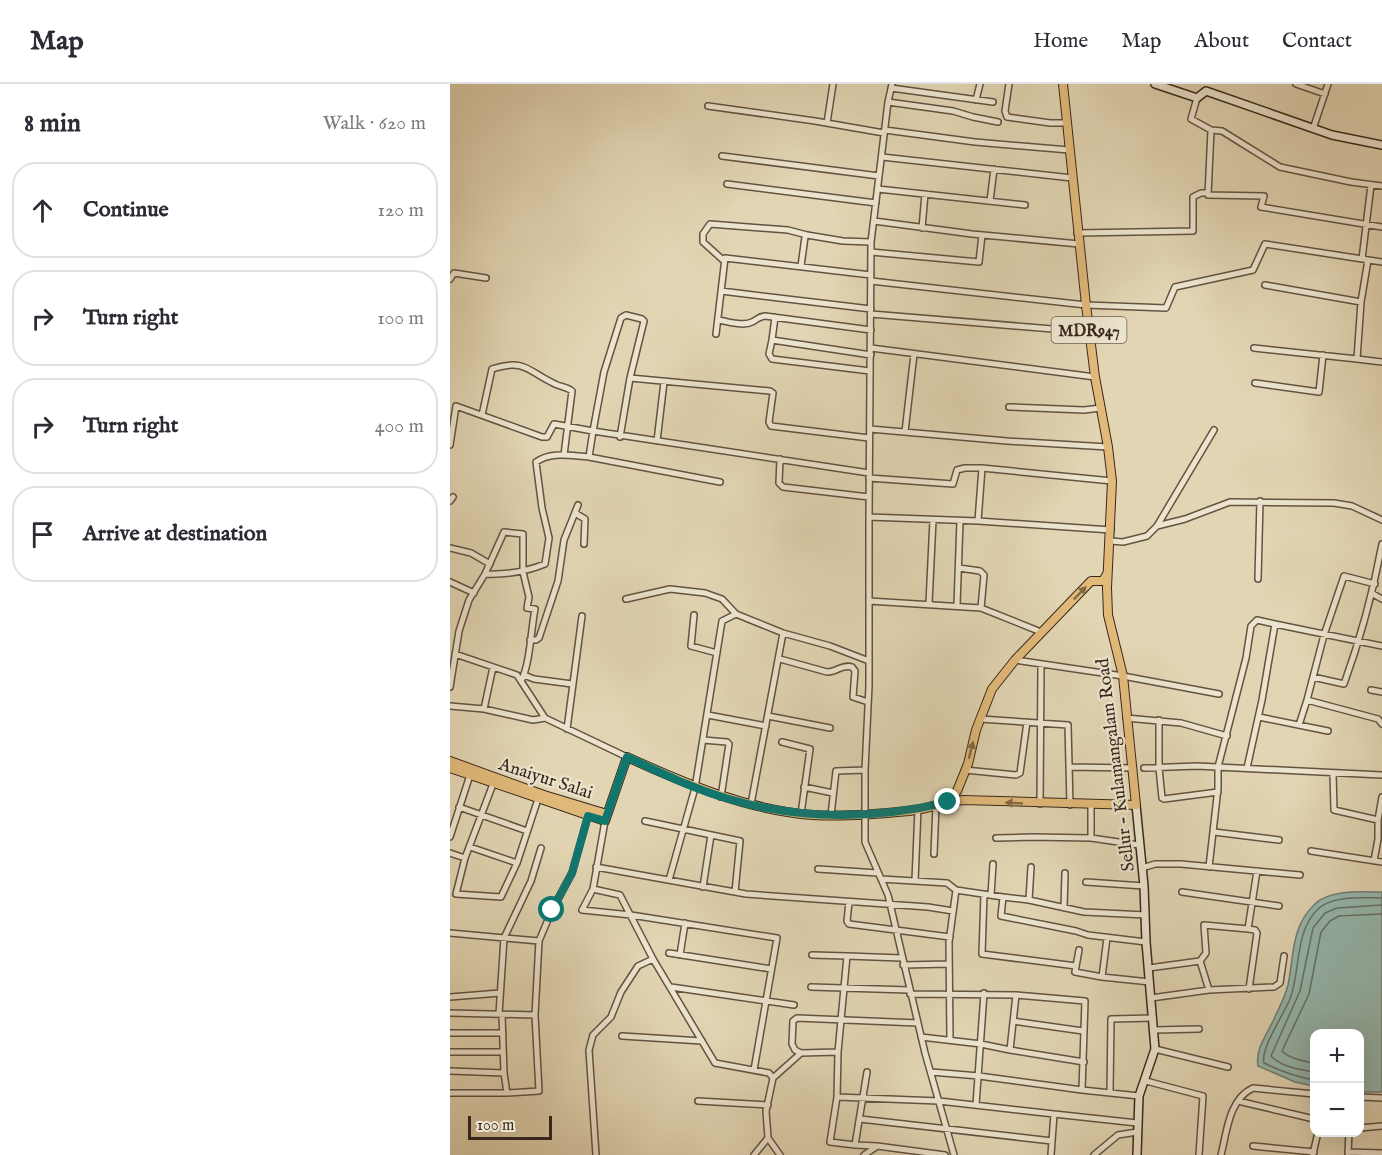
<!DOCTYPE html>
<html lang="en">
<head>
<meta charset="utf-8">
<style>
  body { margin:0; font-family:"IM FELL English",serif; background:#f7f7f7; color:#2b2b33 }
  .controls { position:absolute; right:18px; bottom:18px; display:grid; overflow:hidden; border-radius:12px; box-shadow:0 6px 24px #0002 }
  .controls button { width:54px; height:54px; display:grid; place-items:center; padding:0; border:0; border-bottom:2px solid #e1e1e2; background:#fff; color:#2b2b33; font:30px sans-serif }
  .scale { position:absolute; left:18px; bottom:15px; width:84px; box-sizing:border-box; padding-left:6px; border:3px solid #38281c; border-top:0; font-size:16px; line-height:21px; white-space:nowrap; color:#38281c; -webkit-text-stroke:4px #ece4ce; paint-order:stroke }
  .stop { position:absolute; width:18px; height:18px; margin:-14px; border:4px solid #0f766e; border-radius:50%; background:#fff }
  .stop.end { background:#0f766e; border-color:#fff; box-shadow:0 2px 6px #0008 }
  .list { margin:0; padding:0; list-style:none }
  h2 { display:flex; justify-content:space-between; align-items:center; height:78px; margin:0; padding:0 24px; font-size:26px }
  h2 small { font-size:20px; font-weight:400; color:#7c7c81 }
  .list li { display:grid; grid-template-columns:39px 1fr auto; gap:18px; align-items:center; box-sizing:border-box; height:96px; margin:0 12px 12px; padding:0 12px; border:2px solid #e1e1e2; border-radius:24px }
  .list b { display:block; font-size:22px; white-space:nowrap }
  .list em { font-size:20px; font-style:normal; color:#7c7c81 }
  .icon { flex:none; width:33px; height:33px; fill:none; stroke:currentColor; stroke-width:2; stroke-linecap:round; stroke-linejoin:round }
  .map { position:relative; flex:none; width:932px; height:1071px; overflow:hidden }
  header { display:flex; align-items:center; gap:36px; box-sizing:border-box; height:84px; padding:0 30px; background:#fff; border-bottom:2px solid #e1e1e2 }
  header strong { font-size:28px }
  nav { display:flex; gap:33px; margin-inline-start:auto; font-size:21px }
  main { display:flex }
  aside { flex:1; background:#fff }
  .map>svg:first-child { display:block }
  .water { fill:#95b8af; stroke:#707e74; stroke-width:1.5 }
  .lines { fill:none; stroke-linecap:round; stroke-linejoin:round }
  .shore { stroke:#667066; stroke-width:1.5 }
  .street-casing { stroke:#625342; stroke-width:8 }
  .secondary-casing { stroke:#38281c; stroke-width:10 }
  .primary-casing { stroke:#38281c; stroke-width:10 }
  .street { stroke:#ece4ce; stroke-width:5 }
  .secondary { stroke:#ece4ce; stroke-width:7 }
  .primary { stroke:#e1ba7a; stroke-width:8 }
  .oneway { fill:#846a46 }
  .route { stroke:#0f766e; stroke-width:8 }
  .labels { text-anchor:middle; stroke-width:4.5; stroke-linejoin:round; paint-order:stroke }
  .shield { fill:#ece4ce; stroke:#6e6051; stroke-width:1.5 }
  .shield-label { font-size:16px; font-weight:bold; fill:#38281c }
  .street-label { font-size:18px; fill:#38281c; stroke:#ece4ce }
</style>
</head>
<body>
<header>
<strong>Map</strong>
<nav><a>Home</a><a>Map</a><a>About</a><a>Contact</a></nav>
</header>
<main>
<aside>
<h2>8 min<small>Walk · 620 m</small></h2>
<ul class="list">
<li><svg class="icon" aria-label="ahead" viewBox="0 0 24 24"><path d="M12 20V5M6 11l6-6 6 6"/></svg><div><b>Continue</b></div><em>120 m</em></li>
<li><svg class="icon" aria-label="right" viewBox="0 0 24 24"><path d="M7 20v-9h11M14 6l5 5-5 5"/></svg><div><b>Turn right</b></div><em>100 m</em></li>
<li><svg class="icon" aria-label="right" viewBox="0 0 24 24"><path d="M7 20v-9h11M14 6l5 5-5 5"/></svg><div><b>Turn right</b></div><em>400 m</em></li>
<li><svg class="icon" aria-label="arrive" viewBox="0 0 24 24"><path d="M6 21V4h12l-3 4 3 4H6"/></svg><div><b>Arrive at destination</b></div></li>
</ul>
</aside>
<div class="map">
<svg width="932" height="1071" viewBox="0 0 932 1071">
  <rect width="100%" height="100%" fill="#e2d5b3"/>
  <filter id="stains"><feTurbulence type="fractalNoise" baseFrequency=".00333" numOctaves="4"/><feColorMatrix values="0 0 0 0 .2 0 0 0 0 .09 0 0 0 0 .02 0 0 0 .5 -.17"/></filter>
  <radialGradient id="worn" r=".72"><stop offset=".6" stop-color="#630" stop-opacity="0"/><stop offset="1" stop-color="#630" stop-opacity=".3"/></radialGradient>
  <!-- water -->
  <path class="water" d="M932,808V1008H910V950H864V1002L845,998L808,982C805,964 817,951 824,935C829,924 835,913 838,901C844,872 841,842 865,820C880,805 912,808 932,808Z"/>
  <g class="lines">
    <!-- shore -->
    <path class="shore" d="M864,979C854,977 840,975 832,967L859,910L871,848L880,837L889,832L932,830
      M864,988C851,986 831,983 821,972L850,907L863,844L875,829L887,824L932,821
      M864,996C847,993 830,987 814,979C810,965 834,930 840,915C851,886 844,847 869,824C884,811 913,814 932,814"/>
    <!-- street casing -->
    <g class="street-casing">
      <path id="street" d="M559,0L555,27L557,33L600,39H617
        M846,0L875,10
        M441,4L543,18
        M747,14L741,35L761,46L758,111L814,112L811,123L932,143
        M526,16L530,0
        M438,18L503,27L523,33L548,38
        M258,22L365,37L434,49
        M377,39L383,0
        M863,45L878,0
        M435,46L525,58L619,66
        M761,46L772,47L830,83L901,98L932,102
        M272,72L429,92
        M432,73L622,94
        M277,100L426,119
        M428,105L575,121
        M540,117L544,85
        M424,137L522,150L629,160
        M472,144L475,110
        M627,149L743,147V113L751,109H758
        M421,168L529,178L532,151
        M912,175L921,101
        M273,176L253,158V150L260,140L338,146L357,151
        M351,182L355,153L357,151L393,157L421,158
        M0,195L4,189L36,194
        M421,197L636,221L716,224L725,203L803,186L815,160L932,178
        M815,201L911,218L907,275L932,278
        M271,207L421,225
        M911,218L918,176
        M421,230L639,248
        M325,233L322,256L421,271
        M268,236C277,237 293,243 302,238C308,235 308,233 315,232L421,246
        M266,250L275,174L421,191
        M322,256L319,270L322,275L420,287
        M421,264L645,293
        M804,264L907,275
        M180,294L320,307L323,309L319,338L321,342L419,354
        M805,299L869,308L873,271
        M559,323L634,326L651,324
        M32,331L42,285C76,274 78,288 105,300C111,303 117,303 122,307L114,371
        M420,345L557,357L658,363
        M455,348L464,270
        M207,357L214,298
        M0,361L6,322L92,353H97L104,340L143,347L154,288L171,234L176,231L192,235L194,237L180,294L170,353
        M139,373L270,398
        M330,375L329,399L333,403L419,413
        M419,394L503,400L507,386L515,384H532
        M0,417L3,413
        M125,429L135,435L134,460
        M419,433L421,158L438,18L442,0
        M528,437L532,384L662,397
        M707,442L764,346
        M660,457L673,458L697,452L707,442L735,435L780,418L884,419L902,422L932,436
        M0,464L21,469L40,480
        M509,484L530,487L534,491L531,524
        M35,490L54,448L73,450V488L79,513L77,524L85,525C81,545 80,581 71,597
        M808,495L810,417
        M0,498L24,509
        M925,500L894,492L874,551L857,616L928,635L932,640
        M923,510L932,515
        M176,515L220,505L255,509L272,515L286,530L333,549L380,562L419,577
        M419,517L531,524L591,548
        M479,519L483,436
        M507,521L510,437
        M244,531L241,562L267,569
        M80,556H86L89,554L108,497L114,456L128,421
        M5,570L67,591L95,634L177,673
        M330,575L377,588C387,588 392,580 402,583L405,587L403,613L418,618
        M565,576L673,592L769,610
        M74,591L84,595L122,600
        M863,593L894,600C911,553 923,509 932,460
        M0,603L9,547L19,516L35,490C57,491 75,488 95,480L99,454L92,424L86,378C101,367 121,372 139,373L143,347L419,389
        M921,606L932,608
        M0,622L34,625L83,636L95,634
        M34,625L43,583
        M258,631L316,642
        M318,632L380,644
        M809,633L878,647
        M676,634L731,639L777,652
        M530,635L618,641L620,721
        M709,636V684L712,714L714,715L768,708
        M849,641L857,616
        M117,645L132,532
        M253,656L277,658L279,660L271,713
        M332,658L360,665L351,730
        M620,683L682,684
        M694,684L747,682L932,691
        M797,684L812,616L825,540L932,562
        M515,686L566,691L570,689L577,638
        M883,689L884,726L928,736V755L924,777
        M354,703L383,709
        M301,720L333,549
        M590,720L591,581
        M9,723L77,747
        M381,731L386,687L415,686
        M928,736L932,713
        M155,737L143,805L170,811L203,875L265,979L319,989L323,994L316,1027L318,1054L330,1071
        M195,737L290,757L285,808
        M764,748L829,756
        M0,753L20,691
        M546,754L582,753L641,754V721
        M641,754L689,761
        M20,763L67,779
        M861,767L932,778
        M0,769L15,774L43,700
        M484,770L486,721
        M15,774L6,810L51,813L67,779L88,715
        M146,783L296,810L478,823L503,827
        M759,783L768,704V683L796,574L801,542L807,536L825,540
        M692,784L705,780H731L850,791
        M368,785L428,789
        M431,795L497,799L506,806L553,813L551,832L626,847L638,851L696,858
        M219,796L245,704L272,537L286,530
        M465,797L468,725
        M636,798L694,802
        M253,803L261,751
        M143,805L132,826L181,831L327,854L304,986
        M732,808L829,822
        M534,810L532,870L626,882
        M541,811L543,780
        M553,813L579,816L634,828L696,831
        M579,816L581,783
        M399,818L397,837L399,840L500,853
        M614,824L615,789
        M798,845L805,846L807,849L799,905
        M0,849L89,857
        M629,866L625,888L652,893L700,898
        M219,869L321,885
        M230,871L235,839
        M362,871L397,872
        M750,877L756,869L754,841L798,845L807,787
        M453,881L499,880
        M699,884L750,877L759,906
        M652,893L657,854
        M221,903L344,921
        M361,903L459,906
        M460,910L566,911
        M0,913L50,909
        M701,914L759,906L824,903L830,899L834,872
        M0,929L85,931L89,857L102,826L122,789L138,732
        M49,930L54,854L81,797L91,764
        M563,937L633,947
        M704,946L749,945
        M0,949H53
        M172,952L252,957
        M471,953L531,960L560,966L566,911L635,917L632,1006L689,1012
        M500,956L499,858L506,806
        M705,965L778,983
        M560,966L634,978
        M0,968H53
        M351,969L345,966L342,960L343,937L347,934L468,939
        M0,987L54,989L52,931
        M417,988L405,1061L427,1062L495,1071
        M481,988L529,992L632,1006
        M323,994L351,969L388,968
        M696,997L753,1012L749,1071
        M0,1009H57L54,989
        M57,1009L89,1007L85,931
        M660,1009L661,935L703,934
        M387,1013L489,1017L604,1030L602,1057L410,1035
        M910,1013L932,1014
        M248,1017L318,1021
        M788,1017L864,1035
        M526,1021L534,909
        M604,1030L687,1039
        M910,1044L932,1042
        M405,1061L380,1058L387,1013L388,968L397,872L451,874
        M803,1062L864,1068
        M898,1068L932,1069
        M898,1069L899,1048
        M863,1070L868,1048
        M146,1071L139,966L143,951L161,933L171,908L188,882L203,875
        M304,1071L318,1054
        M414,1071L426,1063
        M504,1071L475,969L438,811L415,758V686L419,602V433L528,437L661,446
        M601,1071L602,1057
        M644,1071L668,1051L687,1048
        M771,1071C777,1047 779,1015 803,1004L864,1010"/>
    </g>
    <!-- secondary casing -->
    <g class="secondary-casing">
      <path id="secondary" d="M705,0L747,14L756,7L882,51L932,61
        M686,721L694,802L696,858L705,965L689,1012L687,1071"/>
    </g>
    <!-- primary casing -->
    <g class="primary-casing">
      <path id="primary" d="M0,677L94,711L157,730
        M0,684L155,737L177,673C236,700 297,726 363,731C394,733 429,730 459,727C478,725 495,718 513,716L686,721L673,592L658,531L657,504L662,397L658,363L645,293L636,221L613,0
        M498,718L507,707L518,680L526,646L542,605L565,576L641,497H653L657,490"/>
    </g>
    <!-- street -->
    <use href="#street" class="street"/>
    <!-- secondary -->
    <use href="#secondary" class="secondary"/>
    <!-- primary -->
    <use href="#primary" class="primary"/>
  </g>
  <!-- one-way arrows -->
  <defs><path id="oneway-solid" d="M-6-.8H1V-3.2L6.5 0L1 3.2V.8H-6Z" transform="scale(1.5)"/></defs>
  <g class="oneway">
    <use href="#oneway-solid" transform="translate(630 509) rotate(-46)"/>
    <use href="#oneway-solid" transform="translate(521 666) rotate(-76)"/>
    <use href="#oneway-solid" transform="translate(564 719) rotate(-177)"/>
  </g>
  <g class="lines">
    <!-- route -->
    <path class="route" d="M102,826L122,789L138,732L155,737L177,673C210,688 243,705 279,715C350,736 426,735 498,718"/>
  </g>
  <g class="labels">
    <!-- shield labels -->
    <rect class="shield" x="601.5" y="233" width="75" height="26" rx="4.5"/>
    <g class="shield-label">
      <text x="639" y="252">MDR947</text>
    </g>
    <!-- street labels -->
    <g class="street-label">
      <text transform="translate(665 681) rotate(-97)" y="6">Sellur - Kulamangalam Road</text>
      <text transform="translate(96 694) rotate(18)" y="6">Anaiyur Salai</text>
    </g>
  </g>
  <rect width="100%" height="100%" filter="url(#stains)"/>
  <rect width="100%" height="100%" fill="url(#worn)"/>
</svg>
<div class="controls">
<button>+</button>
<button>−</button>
</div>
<div class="scale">100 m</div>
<div class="stop" style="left:102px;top:826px"></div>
<div class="stop end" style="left:498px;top:718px"></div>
</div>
</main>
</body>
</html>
